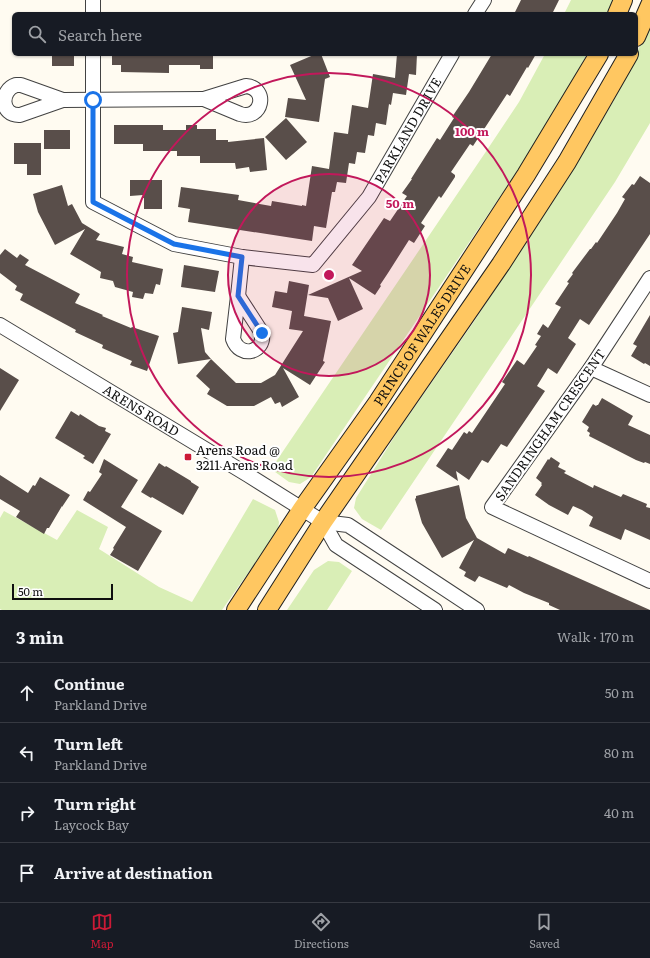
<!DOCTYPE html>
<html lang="en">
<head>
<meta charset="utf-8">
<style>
  body { margin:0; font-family:Literata,serif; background:#242831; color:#f1f3f6 }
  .scale { position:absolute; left:12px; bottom:10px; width:101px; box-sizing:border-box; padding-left:4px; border:2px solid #0f0f0f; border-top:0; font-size:11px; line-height:14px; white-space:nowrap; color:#0f0f0f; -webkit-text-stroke:3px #fff; paint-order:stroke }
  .stop { position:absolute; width:12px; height:12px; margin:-9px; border:3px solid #1a73e8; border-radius:50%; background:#fff }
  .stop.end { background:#1a73e8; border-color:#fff; box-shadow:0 1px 4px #0008 }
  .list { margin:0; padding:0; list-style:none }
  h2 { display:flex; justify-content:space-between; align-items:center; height:52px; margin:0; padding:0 16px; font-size:17px }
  h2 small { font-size:13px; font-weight:400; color:#9ea1a6 }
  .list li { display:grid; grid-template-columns:26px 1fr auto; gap:12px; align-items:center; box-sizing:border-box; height:60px; padding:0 16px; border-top:1px solid #363941 }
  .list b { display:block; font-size:15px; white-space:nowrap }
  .list p { margin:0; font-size:13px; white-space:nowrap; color:#9ea1a6 }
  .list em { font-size:13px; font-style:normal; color:#9ea1a6 }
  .icon { flex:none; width:22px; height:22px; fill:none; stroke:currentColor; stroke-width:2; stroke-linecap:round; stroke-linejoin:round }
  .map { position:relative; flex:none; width:650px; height:610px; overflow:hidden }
  .search { position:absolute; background:#171b24; box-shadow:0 1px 3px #0004; left:12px; right:12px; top:12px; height:44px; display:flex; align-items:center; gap:10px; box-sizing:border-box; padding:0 14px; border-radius:6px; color:#9ea1a6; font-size:15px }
  .sheet { height:292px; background:#171b24 }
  nav { display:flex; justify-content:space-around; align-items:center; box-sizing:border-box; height:56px; border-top:1px solid #363941; background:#171b24; font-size:11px; color:#9ea1a6 }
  nav a { display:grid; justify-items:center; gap:2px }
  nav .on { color:#cc1a36 }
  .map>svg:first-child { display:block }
  .green { fill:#d9eeb6 }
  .building { fill:#594e4a }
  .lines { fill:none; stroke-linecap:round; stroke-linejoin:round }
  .minor-casing { stroke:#424242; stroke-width:16 }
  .major-casing { stroke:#202020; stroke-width:20 }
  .minor { stroke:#fff; stroke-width:14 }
  .major { stroke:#ffc761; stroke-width:18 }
  .route { stroke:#1a73e8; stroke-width:5 }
  .ring { fill:none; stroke:#c2185b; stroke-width:2 }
  .poi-dot { fill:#cc1a36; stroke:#fff; stroke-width:1.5 }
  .labels { text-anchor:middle; stroke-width:4; stroke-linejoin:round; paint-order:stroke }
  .street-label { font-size:13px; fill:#0f0f0f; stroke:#fff }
  .poi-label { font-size:13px; fill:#0f0f0f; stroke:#fff; text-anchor:start }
  .centre { fill:#c2185b; stroke:#fff; stroke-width:2 }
  .ring-label { font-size:12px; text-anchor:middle; font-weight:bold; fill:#c2185b; stroke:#fff; stroke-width:4; stroke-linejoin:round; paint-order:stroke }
</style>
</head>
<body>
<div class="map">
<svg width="650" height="610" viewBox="0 0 650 610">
  <rect width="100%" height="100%" fill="#fffbf1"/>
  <!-- green -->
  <path class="green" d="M571,0H614L607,14H564Z
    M650,25V123L615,182L381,530L362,519L354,508L356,498L398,431L473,323L565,183L588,145L618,93Z
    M545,54H587L555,113L522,164L311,477L300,484L289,482L271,469L485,153L519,102Z
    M253,499L275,510L279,522L278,530L222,610H2L0,609V518L4,511L57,540L77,510L108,527L99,549L159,587L192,602Z
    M328,561L339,562L352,571L327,610H287L314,570Z"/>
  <!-- building -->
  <path class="building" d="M521,0H559L552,14H514Z
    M52,54H74V66H52Z
    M112,54H213V69H200V65H169V73L121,72V65H112Z
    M316,54H321L330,77L325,79L319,122L285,117L288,98L306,100L290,65Z
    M397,54H417L416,75L409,74L406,95L393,93L391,105L389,104L386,125L376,123L374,136L368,135L365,153L357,152L355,164L349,163L346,183L337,182L335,192H332L326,228L314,226L312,241L188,222L190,209L178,207L181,187L239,195L238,200L271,206L272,201L302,206V205L306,206L312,166L329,169L334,132L348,134L352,105L368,108L373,74L395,78Z
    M492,54H536L528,68L527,67L510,96L507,94L473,146L470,144L451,172L455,175V177L441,198L439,196L421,223L425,226L414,243L409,240L388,273L380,285L381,286L375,295L349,278L363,309L338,321L328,298L308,295L362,271L352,265L384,218L390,221L407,196L402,193L412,179H411L437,138L440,140L454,118L452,117L469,92Z
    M286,118L307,142L286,160L265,137Z
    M114,125H163V130H186V125H197V129H216V140H228V142L264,138L267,170L250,172L249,167L236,169L235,163H200V156H177V151H143V144H114Z
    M44,130H70V149H44Z
    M14,143H41V175H27V164H14Z
    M640,176L650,183V234L589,325L580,319L568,338L576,344L557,374L548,368L537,386L545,391L507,447L501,444L488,463L482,460L469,480L456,471L458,481L436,466L448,448L452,450L464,432L467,434L469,431L472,433L505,384L502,382L517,360L524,365L537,346L535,345L541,336L537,334L543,324L548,328L561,307L555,304L569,283L567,282L573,274L572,273L590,249H591L596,242L597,243L617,213L625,199L622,197L632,184L634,185Z
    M130,180H162V209H144V198H143V195L130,196Z
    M62,185L68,206L72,204L82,223L100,234L96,240L124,247L122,254L133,257L132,262L163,269L160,285L156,284L153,294L145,293L143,299L132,297L133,292L115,287L113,281L100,278L101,272L70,254L85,229L55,245L38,212L33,194Z
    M5,249L17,258L20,254L29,260L25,265L80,294L75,303L103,315L102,316L131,328L132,327L159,336L147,371L130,365L132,361L102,348L103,345L75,332L76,330L20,300L23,294L15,290L17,286L0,273V255Z
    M184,265L219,271L215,292L181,287Z
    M289,281L309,285L304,316L331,321L323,361L325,362L310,385L283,368L299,397L282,407L280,402L275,404L271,397L254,406H227L207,394L210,389L196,376L211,359L236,383H261L275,375L303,331L289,329L292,311L272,307L275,291L287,293Z
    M182,307L212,312L209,330L201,328L205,352L211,359L178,364L173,333L178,332Z
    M650,315V366L645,363L644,364L631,356L637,346L633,344Z
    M0,368L19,380L0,411Z
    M602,398L633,416L628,425L650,435V464L645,462L644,463L636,460L589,436L590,433L587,431L589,427L582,422L593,404L596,406L597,405H598Z
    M71,411L79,416L80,414L99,426L106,428L105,431L111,434L93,464L83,458L85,456L55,438Z
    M551,457L560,463L558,467L566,471L564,473L593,488L594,485L621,497L623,494L647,504L646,507L650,508V540L625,529L621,540L589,526L593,517L582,510L573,506L568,515L549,505L535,495L542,485L541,484L542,483L536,478L548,459L549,460Z
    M104,459L138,480L121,507L162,531L138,571L110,555L114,549L113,548L126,527L83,500L88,491L90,492L102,474L99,472Z
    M159,463L165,467L166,466L191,481V482L199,487L183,515L152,497L151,498L141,492Z
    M0,475L28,493L33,485L35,486L40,477L70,495L62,507V506L49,528H47L44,534L16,517L20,511L0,499Z
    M459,485L466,518L477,538L505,554L508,548L528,557L529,556L650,610H560L549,605V603L524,593L509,585L507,588L479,576L475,582L464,576L466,572L459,568L474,540L442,558L422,523L415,499L416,498V496Z"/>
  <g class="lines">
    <!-- minor casing -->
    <g class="minor-casing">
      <g id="minor">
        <path d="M93,0V14"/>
        <path d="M475,14L484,0"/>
        <path id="s1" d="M93,54V202L174,244L242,257L313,265L369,197L452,54"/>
        <path d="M16,85H21L63,100L20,115C0,116 0,90 16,85Z"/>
        <path d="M246,86C269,88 262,121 240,114L204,99Z"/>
        <path d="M63,100L204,99"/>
        <path d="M650,278L591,368L492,507L650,581"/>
        <path d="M238,296L262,333C265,353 240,359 233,339Z"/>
        <path d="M238,296L242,257"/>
        <path id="s2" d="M0,325L248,475L323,522L348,525L477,610"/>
        <path d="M591,368L650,395"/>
        <path d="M323,522L336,545L435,610"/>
      </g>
    </g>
    <!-- major casing -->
    <g class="major-casing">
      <g id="major">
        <path d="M617,14L623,0"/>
        <path d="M636,37L650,5"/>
        <path id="s3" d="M236,610L302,509L378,402L526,175L599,54"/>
        <path d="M267,610L323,522L501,264L567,162L629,54"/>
      </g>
    </g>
    <!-- minor -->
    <use href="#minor" class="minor"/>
    <!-- major -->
    <use href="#major" class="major"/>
  </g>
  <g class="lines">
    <!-- route -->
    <path class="route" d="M93,100V202L174,244L242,257L238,296L262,333"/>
  </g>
  <!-- distance rings -->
  <circle cx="329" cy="275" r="101" fill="#c2185b" fill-opacity=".12"/>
  <g class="ring">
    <circle cx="329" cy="275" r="101"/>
    <circle cx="329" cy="275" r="202"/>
  </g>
  <!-- markers -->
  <rect class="poi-dot" x="184" y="453" width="8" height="8" rx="2"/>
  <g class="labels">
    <!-- street labels -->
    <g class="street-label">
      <text dy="5" stroke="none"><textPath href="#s1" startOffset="545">PARKLAND DRIVE</textPath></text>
      <text dy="5" stroke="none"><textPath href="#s3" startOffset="332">PRINCE OF WALES DRIVE</textPath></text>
      <text dy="5" stroke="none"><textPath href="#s2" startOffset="165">ARENS ROAD</textPath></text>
      <text transform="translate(550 425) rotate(-55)" y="5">SANDRINGHAM CRESCENT</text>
    </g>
    <!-- poi labels -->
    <g class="poi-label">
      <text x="196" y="455">Arens Road @<tspan x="196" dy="15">3211 Arens Road</tspan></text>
    </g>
  </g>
  <circle cx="329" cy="275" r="6" class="centre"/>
  <g class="ring-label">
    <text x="472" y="136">100 m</text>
    <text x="400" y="208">50 m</text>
  </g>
</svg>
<div class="scale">50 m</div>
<div class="stop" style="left:93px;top:100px"></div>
<div class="stop end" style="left:262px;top:333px"></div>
<div class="search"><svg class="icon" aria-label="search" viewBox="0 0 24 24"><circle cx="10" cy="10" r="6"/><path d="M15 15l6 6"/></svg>Search here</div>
</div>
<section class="sheet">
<h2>3 min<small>Walk · 170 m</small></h2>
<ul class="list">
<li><svg class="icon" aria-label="ahead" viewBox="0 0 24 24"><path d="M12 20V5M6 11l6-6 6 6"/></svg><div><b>Continue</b><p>Parkland Drive</p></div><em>50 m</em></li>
<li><svg class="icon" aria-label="left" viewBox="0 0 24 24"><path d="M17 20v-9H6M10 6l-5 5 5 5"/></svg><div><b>Turn left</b><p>Parkland Drive</p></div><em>80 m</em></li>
<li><svg class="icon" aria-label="right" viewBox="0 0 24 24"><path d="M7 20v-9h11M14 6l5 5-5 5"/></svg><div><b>Turn right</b><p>Laycock Bay</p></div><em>40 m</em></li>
<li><svg class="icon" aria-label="arrive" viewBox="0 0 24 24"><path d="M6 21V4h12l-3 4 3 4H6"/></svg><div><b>Arrive at destination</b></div></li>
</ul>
</section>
<nav>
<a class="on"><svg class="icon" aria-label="map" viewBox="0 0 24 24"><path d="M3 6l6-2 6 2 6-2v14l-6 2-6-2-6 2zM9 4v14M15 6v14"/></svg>Map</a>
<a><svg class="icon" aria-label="directions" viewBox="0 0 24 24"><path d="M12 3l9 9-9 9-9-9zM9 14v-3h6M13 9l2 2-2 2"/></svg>Directions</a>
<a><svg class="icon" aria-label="saved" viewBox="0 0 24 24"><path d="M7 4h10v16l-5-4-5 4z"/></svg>Saved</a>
</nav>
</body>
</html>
